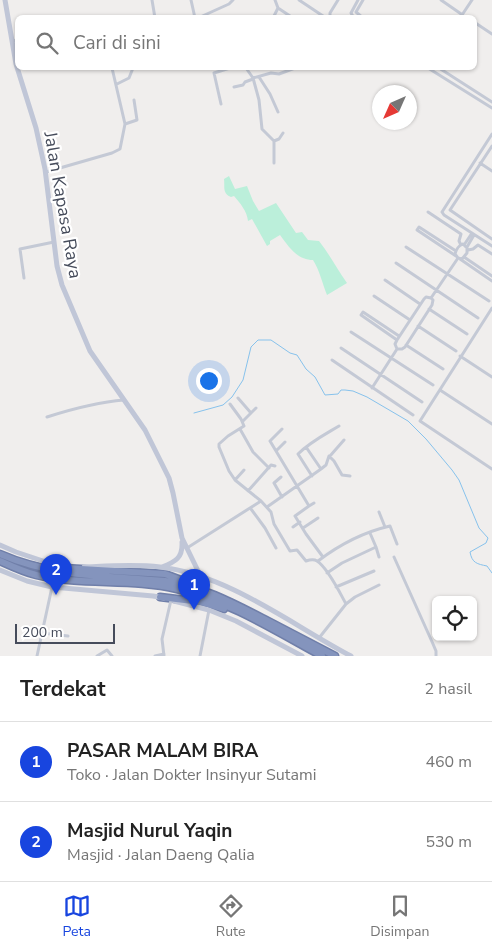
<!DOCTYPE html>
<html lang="id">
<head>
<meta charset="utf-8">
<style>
  body { margin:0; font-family:"Nunito Sans",sans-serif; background:#f6f6f6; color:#222 }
  .controls { position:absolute; right:15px; bottom:15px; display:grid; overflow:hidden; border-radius:8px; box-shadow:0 1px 4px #0004 }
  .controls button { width:45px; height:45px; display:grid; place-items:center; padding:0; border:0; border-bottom:1px solid #e0e0e0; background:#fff; color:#222; font:25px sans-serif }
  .compass { position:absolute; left:372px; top:85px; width:45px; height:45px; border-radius:50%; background:#fff; box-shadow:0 1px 4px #0004; rotate:225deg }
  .scale { position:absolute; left:15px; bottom:12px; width:100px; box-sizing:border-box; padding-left:5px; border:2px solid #464c5b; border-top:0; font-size:14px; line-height:18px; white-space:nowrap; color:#464c5b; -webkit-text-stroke:4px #fff; paint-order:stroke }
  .you { position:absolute; left:208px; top:380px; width:18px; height:18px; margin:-12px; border:4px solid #fff; border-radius:50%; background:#1a73e8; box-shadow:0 0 0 8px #1a73e833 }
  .badge { display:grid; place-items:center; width:32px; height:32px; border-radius:50%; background:#1845df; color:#fff; font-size:16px; font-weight:700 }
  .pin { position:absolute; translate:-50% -41px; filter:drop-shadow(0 1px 2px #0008) }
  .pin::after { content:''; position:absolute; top:26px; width:18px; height:15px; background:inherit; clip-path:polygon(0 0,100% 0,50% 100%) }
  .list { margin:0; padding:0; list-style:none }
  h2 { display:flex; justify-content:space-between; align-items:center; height:65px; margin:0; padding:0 20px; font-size:21px }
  h2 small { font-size:16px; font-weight:400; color:#767676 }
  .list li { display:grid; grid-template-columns:32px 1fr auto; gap:15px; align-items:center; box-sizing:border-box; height:80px; padding:0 20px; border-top:1px solid #e0e0e0 }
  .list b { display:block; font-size:19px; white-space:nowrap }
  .list p { margin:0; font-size:16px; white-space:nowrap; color:#767676 }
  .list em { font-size:16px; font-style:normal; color:#767676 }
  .icon { flex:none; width:28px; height:28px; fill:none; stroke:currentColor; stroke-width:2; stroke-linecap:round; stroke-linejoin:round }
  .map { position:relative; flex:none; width:492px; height:656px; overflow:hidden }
  .search { position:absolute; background:#fff; box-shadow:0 1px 4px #0004; left:15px; right:15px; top:15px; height:55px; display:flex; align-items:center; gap:12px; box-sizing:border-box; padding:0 18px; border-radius:8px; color:#767676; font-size:19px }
  .sheet { height:225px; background:#fff }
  nav { display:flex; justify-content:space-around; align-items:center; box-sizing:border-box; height:70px; border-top:1px solid #e0e0e0; background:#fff; font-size:14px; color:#767676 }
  nav a { display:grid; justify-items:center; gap:2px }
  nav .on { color:#1845df }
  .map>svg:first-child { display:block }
  .green { fill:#bbefda }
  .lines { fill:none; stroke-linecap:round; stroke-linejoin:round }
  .stream { stroke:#87c2ec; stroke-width:1 }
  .highway-casing { stroke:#707fa9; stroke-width:9 }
  .street { stroke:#c4c9d5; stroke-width:3 }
  .secondary { stroke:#c0c6d7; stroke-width:5 }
  .highway { stroke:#8494bd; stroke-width:6 }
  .labels { text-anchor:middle; stroke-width:4.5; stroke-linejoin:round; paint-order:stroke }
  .street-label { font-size:18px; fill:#464c5b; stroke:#fff }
</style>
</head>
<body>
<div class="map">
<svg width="492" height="656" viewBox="0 0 492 656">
  <rect width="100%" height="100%" fill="#f0eeed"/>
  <!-- green -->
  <path class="green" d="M229,176L235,189L247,186L253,201L259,211L276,203L296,233L302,232L308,240L319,241C330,255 337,269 347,283L327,295C322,283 320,271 313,260C297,260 289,247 280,235L270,241V244L267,246L252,219L248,221C247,211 240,203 234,196L231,197C222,193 225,187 224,179Z"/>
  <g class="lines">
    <!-- stream -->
    <path class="stream" d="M194,413L223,405L232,397L243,380L251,347L258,340H271L290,353L297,355L306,369L315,377L325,395L338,394L341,390H345L353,391L367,397L408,421L426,439L452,470L459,480L479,528L488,538L486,543L470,552C472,563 477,564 487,566L492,573"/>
    <!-- highway casing -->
    <g class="highway-casing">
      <path id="highway" d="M0,554C52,577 109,576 165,581C201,586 233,603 266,620C289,632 312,644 335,656
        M0,561C11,566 24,572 36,575C82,586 131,578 177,589C229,601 276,631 322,656
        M64,568L165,574L186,582
        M160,597L201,602L224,609"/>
    </g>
    <!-- street -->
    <path class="street" d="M152,0L155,18
      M191,0L195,18
      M275,0L278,8L293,18
      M299,0L326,18
      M363,0L356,12L363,18
      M441,0L467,18
      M198,18L229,4L233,0
      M273,18L278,8
      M330,18V13L338,0
      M354,18L351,13L358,0
      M460,18L472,0
      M474,22L492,34
      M12,41L18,40
      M246,68L253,78L259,100L262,129L274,141V163
      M428,68L492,108
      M439,68L492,102
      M259,77L270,94L278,112
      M253,78L271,73L279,74L295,68
      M117,84L129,78L133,68
      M234,87L243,85L245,82L253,79
      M221,104L214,73L230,68
      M125,124L137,120L134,100
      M492,134L442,212L444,215L492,246
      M274,141L279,139L283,133
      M492,146L450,210L492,239
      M480,163L492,171
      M46,172L112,153L120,149L125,124L112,68
      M428,212L461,234L459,241L461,245
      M464,245L472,233
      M406,247L489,301
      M467,247L474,235
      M468,250L473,249L478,245L492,254
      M456,256L417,230L419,227L456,251
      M464,257L492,276
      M460,259L492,281
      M396,263L478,318
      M24,278L20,249L54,242
      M385,280L420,304
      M374,296L410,320
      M431,298L426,297L424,299L397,340L395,344L397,349H402L405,347L432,305L433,300L431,298L458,258L462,259L467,253V248L463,244C459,245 456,250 455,254L458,258
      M492,308L420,421L492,469
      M429,309L467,334
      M418,326L456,351
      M351,332L433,385
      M397,340L361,315L363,312L399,336
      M406,345L443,369
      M341,348L422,402
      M460,356L492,377
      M332,360L413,415
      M372,388L397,349
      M440,390L492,424
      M238,398L251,413
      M230,404L241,419L244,426L228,436L219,444V447L229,471L235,480L261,501L271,512L274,524L290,551L297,550L306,561C309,560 314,559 317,561C328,568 340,593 346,604L319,638
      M47,417C72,409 97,402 124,400
      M243,421L256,408
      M240,429L253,452L269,468
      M282,429L270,441L309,506L295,516L306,534L323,557
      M306,447L321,469
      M276,451L285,442
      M330,456L344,440
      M312,476L298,454C310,442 324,435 339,426
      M281,477L274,483L282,497
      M235,480L244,470
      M248,491L271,465L275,466
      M309,506L314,503
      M267,507L321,469L326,465L329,456L334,461L342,475L350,476
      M251,509L265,528L276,548
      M379,512L385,527
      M293,527L300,522
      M303,528L318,518
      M370,533L376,547
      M187,548L261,501
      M394,557L433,644L436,651V656
      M318,561C339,545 364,532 390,526L397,544
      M327,573L342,563L376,547L379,557
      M336,587L374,571
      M346,604L355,597L379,585
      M42,633L68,636
      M37,656L52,587
      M97,656L107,650L112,656
      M155,656L164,654
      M164,656L162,639L171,600
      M200,656L209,610"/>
    <!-- secondary -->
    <path class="secondary" d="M5,0L16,64L36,128L45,169L57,266L62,285L90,351L145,430L169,478L173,493L182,538L201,577
      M0,545L16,552L64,568H68
      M84,567C109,566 135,564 160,567C229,575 292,625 351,656
      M162,567C175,562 183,558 182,542
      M0,570L27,581L52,587L153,596L164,598
      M174,601L209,610L236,621L302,656"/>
    <!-- highway -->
    <use href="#highway" class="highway"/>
  </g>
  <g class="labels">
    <!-- street labels -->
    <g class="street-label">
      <text transform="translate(63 205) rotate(80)" y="6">Jalan Kapasa Raya</text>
    </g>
  </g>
</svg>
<div class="controls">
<button><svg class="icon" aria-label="locate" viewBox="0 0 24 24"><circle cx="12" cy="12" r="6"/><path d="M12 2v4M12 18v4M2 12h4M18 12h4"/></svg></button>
</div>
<svg class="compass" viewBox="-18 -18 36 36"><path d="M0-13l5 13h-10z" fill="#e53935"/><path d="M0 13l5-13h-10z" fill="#767676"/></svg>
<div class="scale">200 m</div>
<div class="you"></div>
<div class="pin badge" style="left:194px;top:610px">1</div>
<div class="pin badge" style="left:56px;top:595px">2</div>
<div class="search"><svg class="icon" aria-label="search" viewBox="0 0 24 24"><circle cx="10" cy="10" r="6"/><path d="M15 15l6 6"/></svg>Cari di sini</div>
</div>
<section class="sheet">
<h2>Terdekat<small>2 hasil</small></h2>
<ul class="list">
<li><span class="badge">1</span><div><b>PASAR MALAM BIRA</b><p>Toko · Jalan Dokter Insinyur Sutami</p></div><em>460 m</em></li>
<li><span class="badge">2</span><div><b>Masjid Nurul Yaqin</b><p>Masjid · Jalan Daeng Qalia</p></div><em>530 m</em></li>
</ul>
</section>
<nav>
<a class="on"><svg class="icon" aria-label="map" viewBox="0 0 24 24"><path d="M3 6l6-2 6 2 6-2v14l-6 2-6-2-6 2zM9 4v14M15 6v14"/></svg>Peta</a>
<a><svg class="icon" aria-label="directions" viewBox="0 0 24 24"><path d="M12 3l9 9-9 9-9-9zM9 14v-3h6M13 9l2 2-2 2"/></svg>Rute</a>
<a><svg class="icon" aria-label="saved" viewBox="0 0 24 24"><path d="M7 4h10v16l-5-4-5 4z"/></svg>Disimpan</a>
</nav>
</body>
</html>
